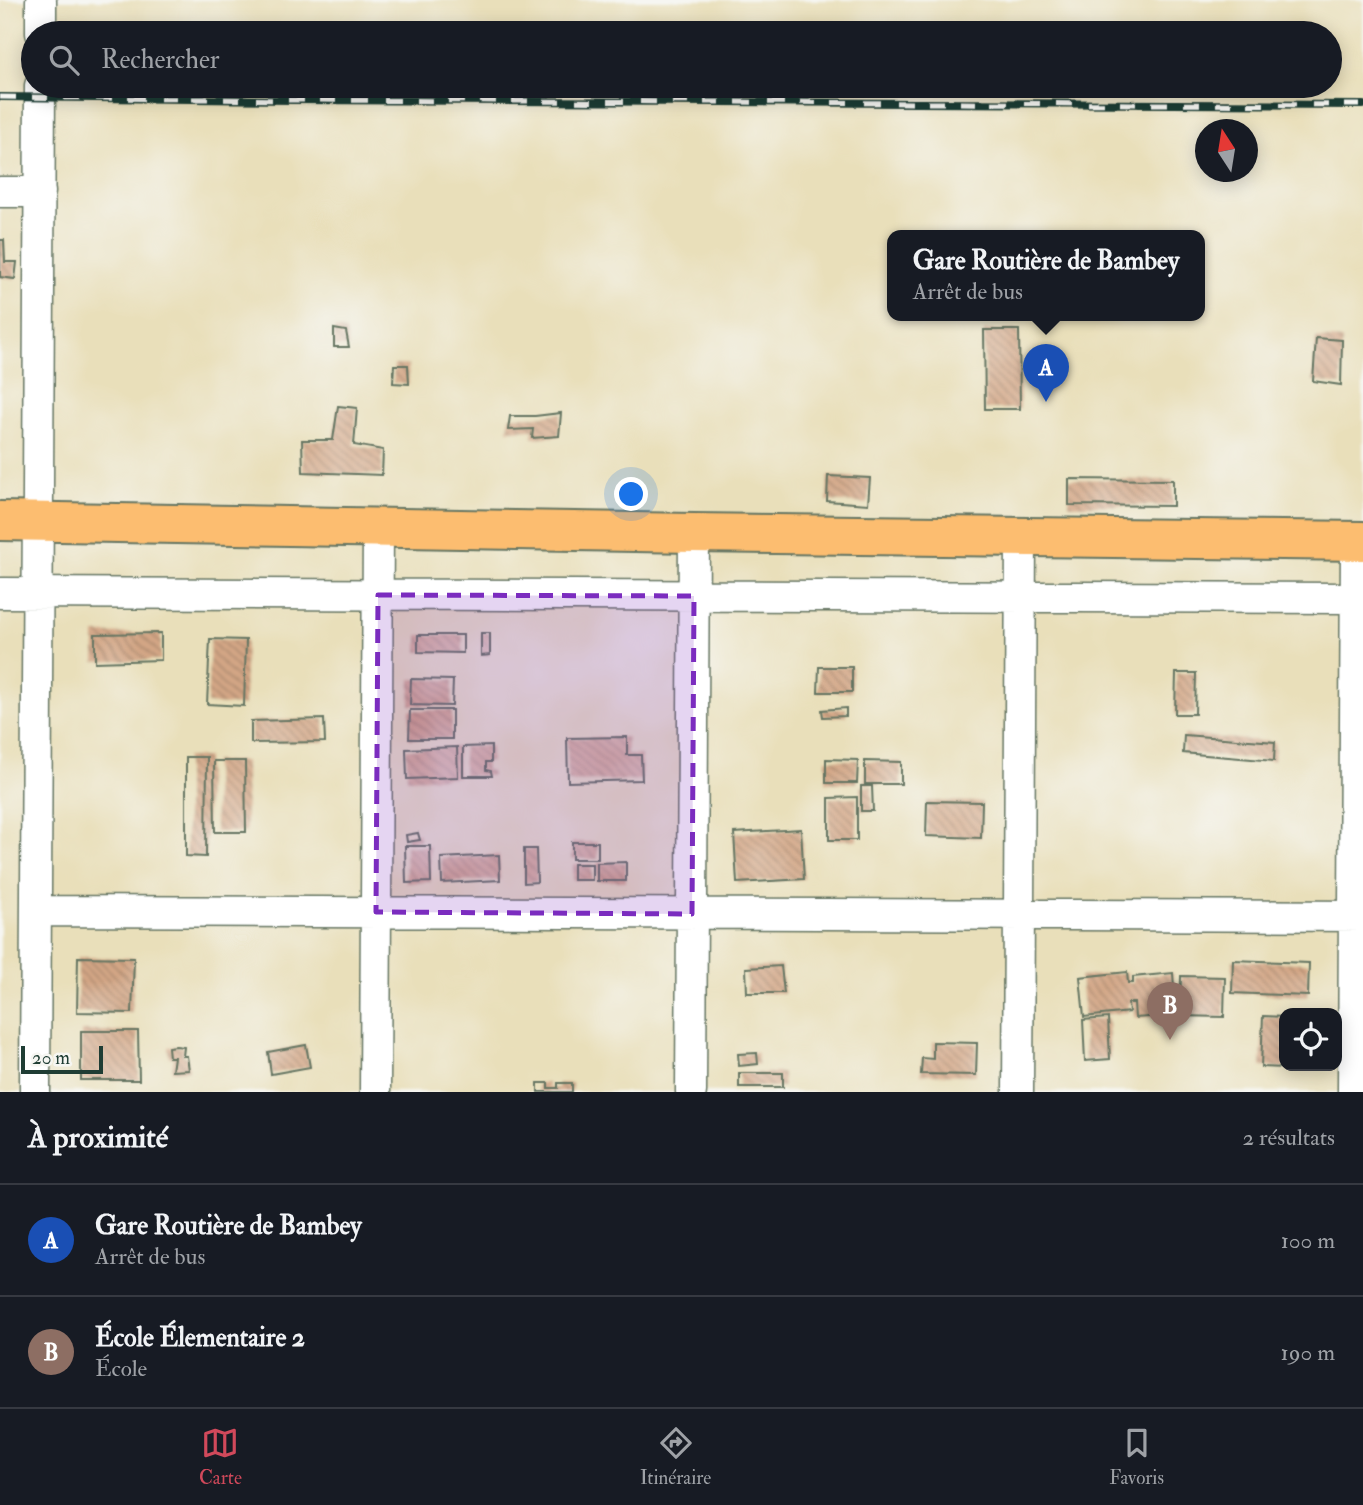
<!DOCTYPE html>
<html lang="fr">
<head>
<meta charset="utf-8">
<style>
  body { margin:0; font-family:"IM FELL Double Pica",serif; background:#20242c; color:#f1f3f6 }
  .controls { position:absolute; right:21px; bottom:21px; display:grid; overflow:hidden; border-radius:14px; box-shadow:0 4px 18px #0003 }
  .controls button { width:63px; height:63px; display:grid; place-items:center; padding:0; border:0; border-bottom:2px solid #363941; background:#171b24; color:#f1f3f6; font:35px sans-serif }
  .compass { position:absolute; left:1195px; top:119px; width:63px; height:63px; border-radius:50%; background:#171b24; box-shadow:0 4px 18px #0003; rotate:348deg }
  .scale { position:absolute; left:21px; bottom:18px; width:82px; box-sizing:border-box; padding-left:7px; border:4px solid #1f3d34; border-top:0; font-size:19px; line-height:24px; white-space:nowrap; color:#1f3d34; -webkit-text-stroke:5px #f6f6f2; paint-order:stroke }
  .you { position:absolute; left:632px; top:495px; width:24px; height:24px; margin:-18px; border:5px solid #fff; border-radius:50%; background:#1a73e8; box-shadow:0 0 0 10px #1a73e833 }
  .badge { display:grid; place-items:center; width:46px; height:46px; border-radius:50%; background:#d1495b; color:#fff; font-size:23px; font-weight:700 }
  .pin { position:absolute; translate:-50% -58px; filter:drop-shadow(0 2px 4px #0008) }
  .pin::after { content:''; position:absolute; top:37px; width:24px; height:21px; background:inherit; clip-path:polygon(0 0,100% 0,50% 100%) }
  .popup { position:absolute; left:887px; top:230px; width:318px; height:91px; box-sizing:border-box; display:grid; place-content:center; border-radius:14px; background:#171b24; filter:drop-shadow(0 2px 5px #0005); font-size:23px; white-space:nowrap; color:#9ea1a6 }
  .popup b { font-size:26px; color:#f1f3f6 }
  .popup::after { content:''; position:absolute; left:50%; top:100%; margin-left:-14px; border:14px solid transparent; border-top-color:#171b24 }
  .list { margin:0; padding:0; list-style:none }
  h2 { display:flex; justify-content:space-between; align-items:center; height:91px; margin:0; padding:0 28px; font-size:30px }
  h2 small { font-size:23px; font-weight:400; color:#9ea1a6 }
  .list li { display:grid; grid-template-columns:46px 1fr auto; gap:21px; align-items:center; box-sizing:border-box; height:112px; padding:0 28px; border-top:2px solid #363941 }
  .list b { display:block; font-size:26px; white-space:nowrap }
  .list p { margin:0; font-size:23px; white-space:nowrap; color:#9ea1a6 }
  .list em { font-size:23px; font-style:normal; color:#9ea1a6 }
  .icon { flex:none; width:38px; height:38px; fill:none; stroke:currentColor; stroke-width:2; stroke-linecap:round; stroke-linejoin:round }
  .map { position:relative; flex:none; width:1363px; height:1092px; overflow:hidden }
  .search { position:absolute; background:#171b24; box-shadow:0 4px 18px #0003; left:21px; right:21px; top:21px; height:77px; display:flex; align-items:center; gap:18px; box-sizing:border-box; padding:0 24px; border-radius:38px; color:#9ea1a6; font-size:26px }
  .sheet { height:315px; background:#171b24 }
  nav { display:flex; justify-content:space-around; align-items:center; box-sizing:border-box; height:98px; border-top:2px solid #363941; background:#171b24; font-size:19px; color:#9ea1a6 }
  nav a { display:grid; justify-items:center; gap:4px }
  nav .on { color:#d1495b }
  .map>svg:first-child { display:block }
  .building { fill:url(#building-back-hatch) }
  .lines { fill:none; stroke-linecap:round; stroke-linejoin:round }
  .minor-casing { stroke:#667663; stroke-width:33 }
  .primary-casing { stroke:#667663; stroke-width:42 }
  .minor { stroke:#fff; stroke-width:30 }
  .primary { stroke:#fcbd6f; stroke-width:38 }
  .rail-casing { stroke:#1f3d34; stroke-width:8 }
  .rail { stroke:#f6f6f2; stroke-width:5; stroke-dasharray:16; stroke-linecap:butt }
  .marked { fill:#7b2cbf; fill-opacity:0.2; stroke:#7b2cbf; stroke-width:5; stroke-dasharray:14 9; stroke-linejoin:round }
</style>
</head>
<body>
<div class="map">
<svg width="1363" height="1092" viewBox="0 0 1363 1092">
  <defs>
    <pattern id="building-back-hatch" width="6" height="6" patternUnits="userSpaceOnUse" patternTransform="scale(1.75)"><rect width="6" height="6" fill="#d3a685"/><path d="M-1 5l2 2M0 0l6 6M5-1l2 2" fill="none" stroke="#ab886e"/></pattern>
  </defs>
  <rect width="100%" height="100%" fill="#f6f6f2"/>
  <filter id="ink" filterUnits="userSpaceOnUse"><feTurbulence type="fractalNoise" baseFrequency=".0143" numOctaves="2"/><feDisplacementMap in="SourceGraphic" scale="14" xChannelSelector="R" yChannelSelector="G"/><feConvolveMatrix kernelMatrix="1 2 1 2 8 2 1 2 1" color-interpolation-filters="sRGB"/></filter>
  <filter id="wash" filterUnits="userSpaceOnUse"><feTurbulence type="fractalNoise" baseFrequency=".00686" numOctaves="4" result="noise"/><feDisplacementMap in="SourceGraphic" scale="28" xChannelSelector="R" yChannelSelector="G"/><feGaussianBlur stdDeviation="1.57" result="paint"/><feColorMatrix in="noise" values="0 0 0 0 0 0 0 0 0 0 0 0 0 0 0 0 0 1.4 0 .05"/><feComposite in="paint" operator="in"/></filter>
  <g filter="url(#wash)">
    <rect width="100%" height="100%" fill="#e9dfba"/>
    <g id="blocks">
      <!-- building -->
      <path class="building" d="M0,240H4L5,262H17L15,279L0,277Z
        M334,329L346,331L349,347H334Z
        M984,330H1019L1020,409H985Z
        M1316,338L1342,340L1341,385L1313,381Z
        M394,365H408L409,384L393,383Z
        M338,406L357,408L354,445L383,450L382,475L303,472L302,440H333Z
        M561,413L559,436L532,438L533,429L508,430L510,416H535Z
        M828,476L870,478L868,504L827,501Z
        M1069,479L1173,480V506L1069,505Z
        M161,633V660L95,662V634Z
        M481,633H490V655L481,656Z
        M418,635H463V653L418,652Z
        M210,639L246,640L244,706L207,704Z
        M819,667H852V692H818Z
        M1176,673H1196L1195,714H1175Z
        M411,679L453,680L452,706L410,705Z
        M846,708V716L823,717L822,710Z
        M410,710H452V739H409Z
        M324,719L325,742L251,743V721Z
        M1184,735L1275,742L1274,761L1183,753Z
        M627,737V755H641L642,780L568,782L567,738Z
        M491,746V762H486V770L491,771L492,776H463V747Z
        M457,747L458,777L407,779L406,749Z
        M186,757H207L206,857L186,856Z
        M826,759L858,760L857,783H826Z
        M214,761H245L246,832H215Z
        M865,761L901,762V784H865Z
        M861,786H872L873,811H861Z
        M857,797V840H829V798Z
        M927,801L982,802L981,838L926,836Z
        M801,829L804,879L737,883L734,833Z
        M418,833L420,840L407,842L406,835Z
        M572,842H598V859H572Z
        M405,846H430L431,882L406,883Z
        M524,849H536L537,882L524,883Z
        M499,855L500,880L442,883L441,858Z
        M626,862V881H597V863Z
        M573,864H592V880H573Z
        M78,957L134,958L132,1013L77,1012Z
        M1233,960L1309,963L1308,996L1232,993Z
        M781,966L784,993H747L746,968Z
        M1127,972L1128,983H1133V977L1173,973L1176,1015L1135,1018L1134,1003H1128L1129,1012L1084,1017L1080,977Z
        M1181,976L1225,977L1224,1017L1180,1016Z
        M1263,1016L1284,1017V1068L1261,1067Z
        M1108,1018L1110,1059L1085,1061L1083,1020Z
        M81,1031H138L139,1080H81Z
        M933,1042L977,1043L976,1075L921,1074L922,1058L933,1059Z
        M306,1045L310,1067L271,1074L268,1052Z
        M176,1046L184,1047L183,1056H187L189,1070L172,1071L174,1057H169L168,1047Z
        M757,1053L758,1064L739,1066L738,1054Z
        M739,1073H783V1087H739Z
        M538,1083H548V1088H558V1083H572V1092H538Z"/>
    </g>
  </g>
  <g filter="url(#ink)">
    <use href="#blocks" fill-opacity="0" stroke="#667663" stroke-width="2"/>
    <g class="lines">
      <!-- minor casing -->
      <g class="minor-casing">
        <path id="minor" d="M41,33V0
          M0,192H40
          M0,593L1356,598
          M36,911L1363,916
          M35,1092L40,86
          M375,1092L378,527
          M691,1092L694,533
          M1018,1092L1021,538
          M1353,1092L1356,541"/>
      </g>
      <!-- primary casing -->
      <g class="primary-casing">
        <path id="primary" d="M0,521L694,533L1363,541"/>
      </g>
      <!-- minor -->
      <use href="#minor" class="minor"/>
      <!-- primary -->
      <use href="#primary" class="primary"/>
      <!-- rail casing -->
      <g class="rail-casing">
        <path id="rail" d="M0,97L294,100L1363,105"/>
      </g>
      <!-- rail -->
      <use href="#rail" class="rail"/>
    </g>
  </g>
  <!-- marked area -->
  <path class="marked" d="M378,595L694,596L692,914L376,912Z"/>
</svg>
<div class="controls">
<button><svg class="icon" aria-label="locate" viewBox="0 0 24 24"><circle cx="12" cy="12" r="6"/><path d="M12 2v4M12 18v4M2 12h4M18 12h4"/></svg></button>
</div>
<svg class="compass" viewBox="-18 -18 36 36"><path d="M0-13l5 13h-10z" fill="#e53935"/><path d="M0 13l5-13h-10z" fill="#9ea1a6"/></svg>
<div class="scale">20 m</div>
<div class="you"></div>
<div class="pin badge" style="left:1046px;top:402px;background:#1a4fb4">A</div>
<div class="popup"><b>Gare Routière de Bambey</b>Arrêt de bus</div>
<div class="pin badge" style="left:1170px;top:1040px;background:#8d6e63">B</div>
<div class="search"><svg class="icon" aria-label="search" viewBox="0 0 24 24"><circle cx="10" cy="10" r="6"/><path d="M15 15l6 6"/></svg>Rechercher</div>
</div>
<section class="sheet">
<h2>À proximité<small>2 résultats</small></h2>
<ul class="list">
<li><span class="badge" style="background:#1a4fb4">A</span><div><b>Gare Routière de Bambey</b><p>Arrêt de bus</p></div><em>100 m</em></li>
<li><span class="badge" style="background:#8d6e63">B</span><div><b>École Élementaire 2</b><p>École</p></div><em>190 m</em></li>
</ul>
</section>
<nav>
<a class="on"><svg class="icon" aria-label="map" viewBox="0 0 24 24"><path d="M3 6l6-2 6 2 6-2v14l-6 2-6-2-6 2zM9 4v14M15 6v14"/></svg>Carte</a>
<a><svg class="icon" aria-label="directions" viewBox="0 0 24 24"><path d="M12 3l9 9-9 9-9-9zM9 14v-3h6M13 9l2 2-2 2"/></svg>Itinéraire</a>
<a><svg class="icon" aria-label="saved" viewBox="0 0 24 24"><path d="M7 4h10v16l-5-4-5 4z"/></svg>Favoris</a>
</nav>
</body>
</html>
